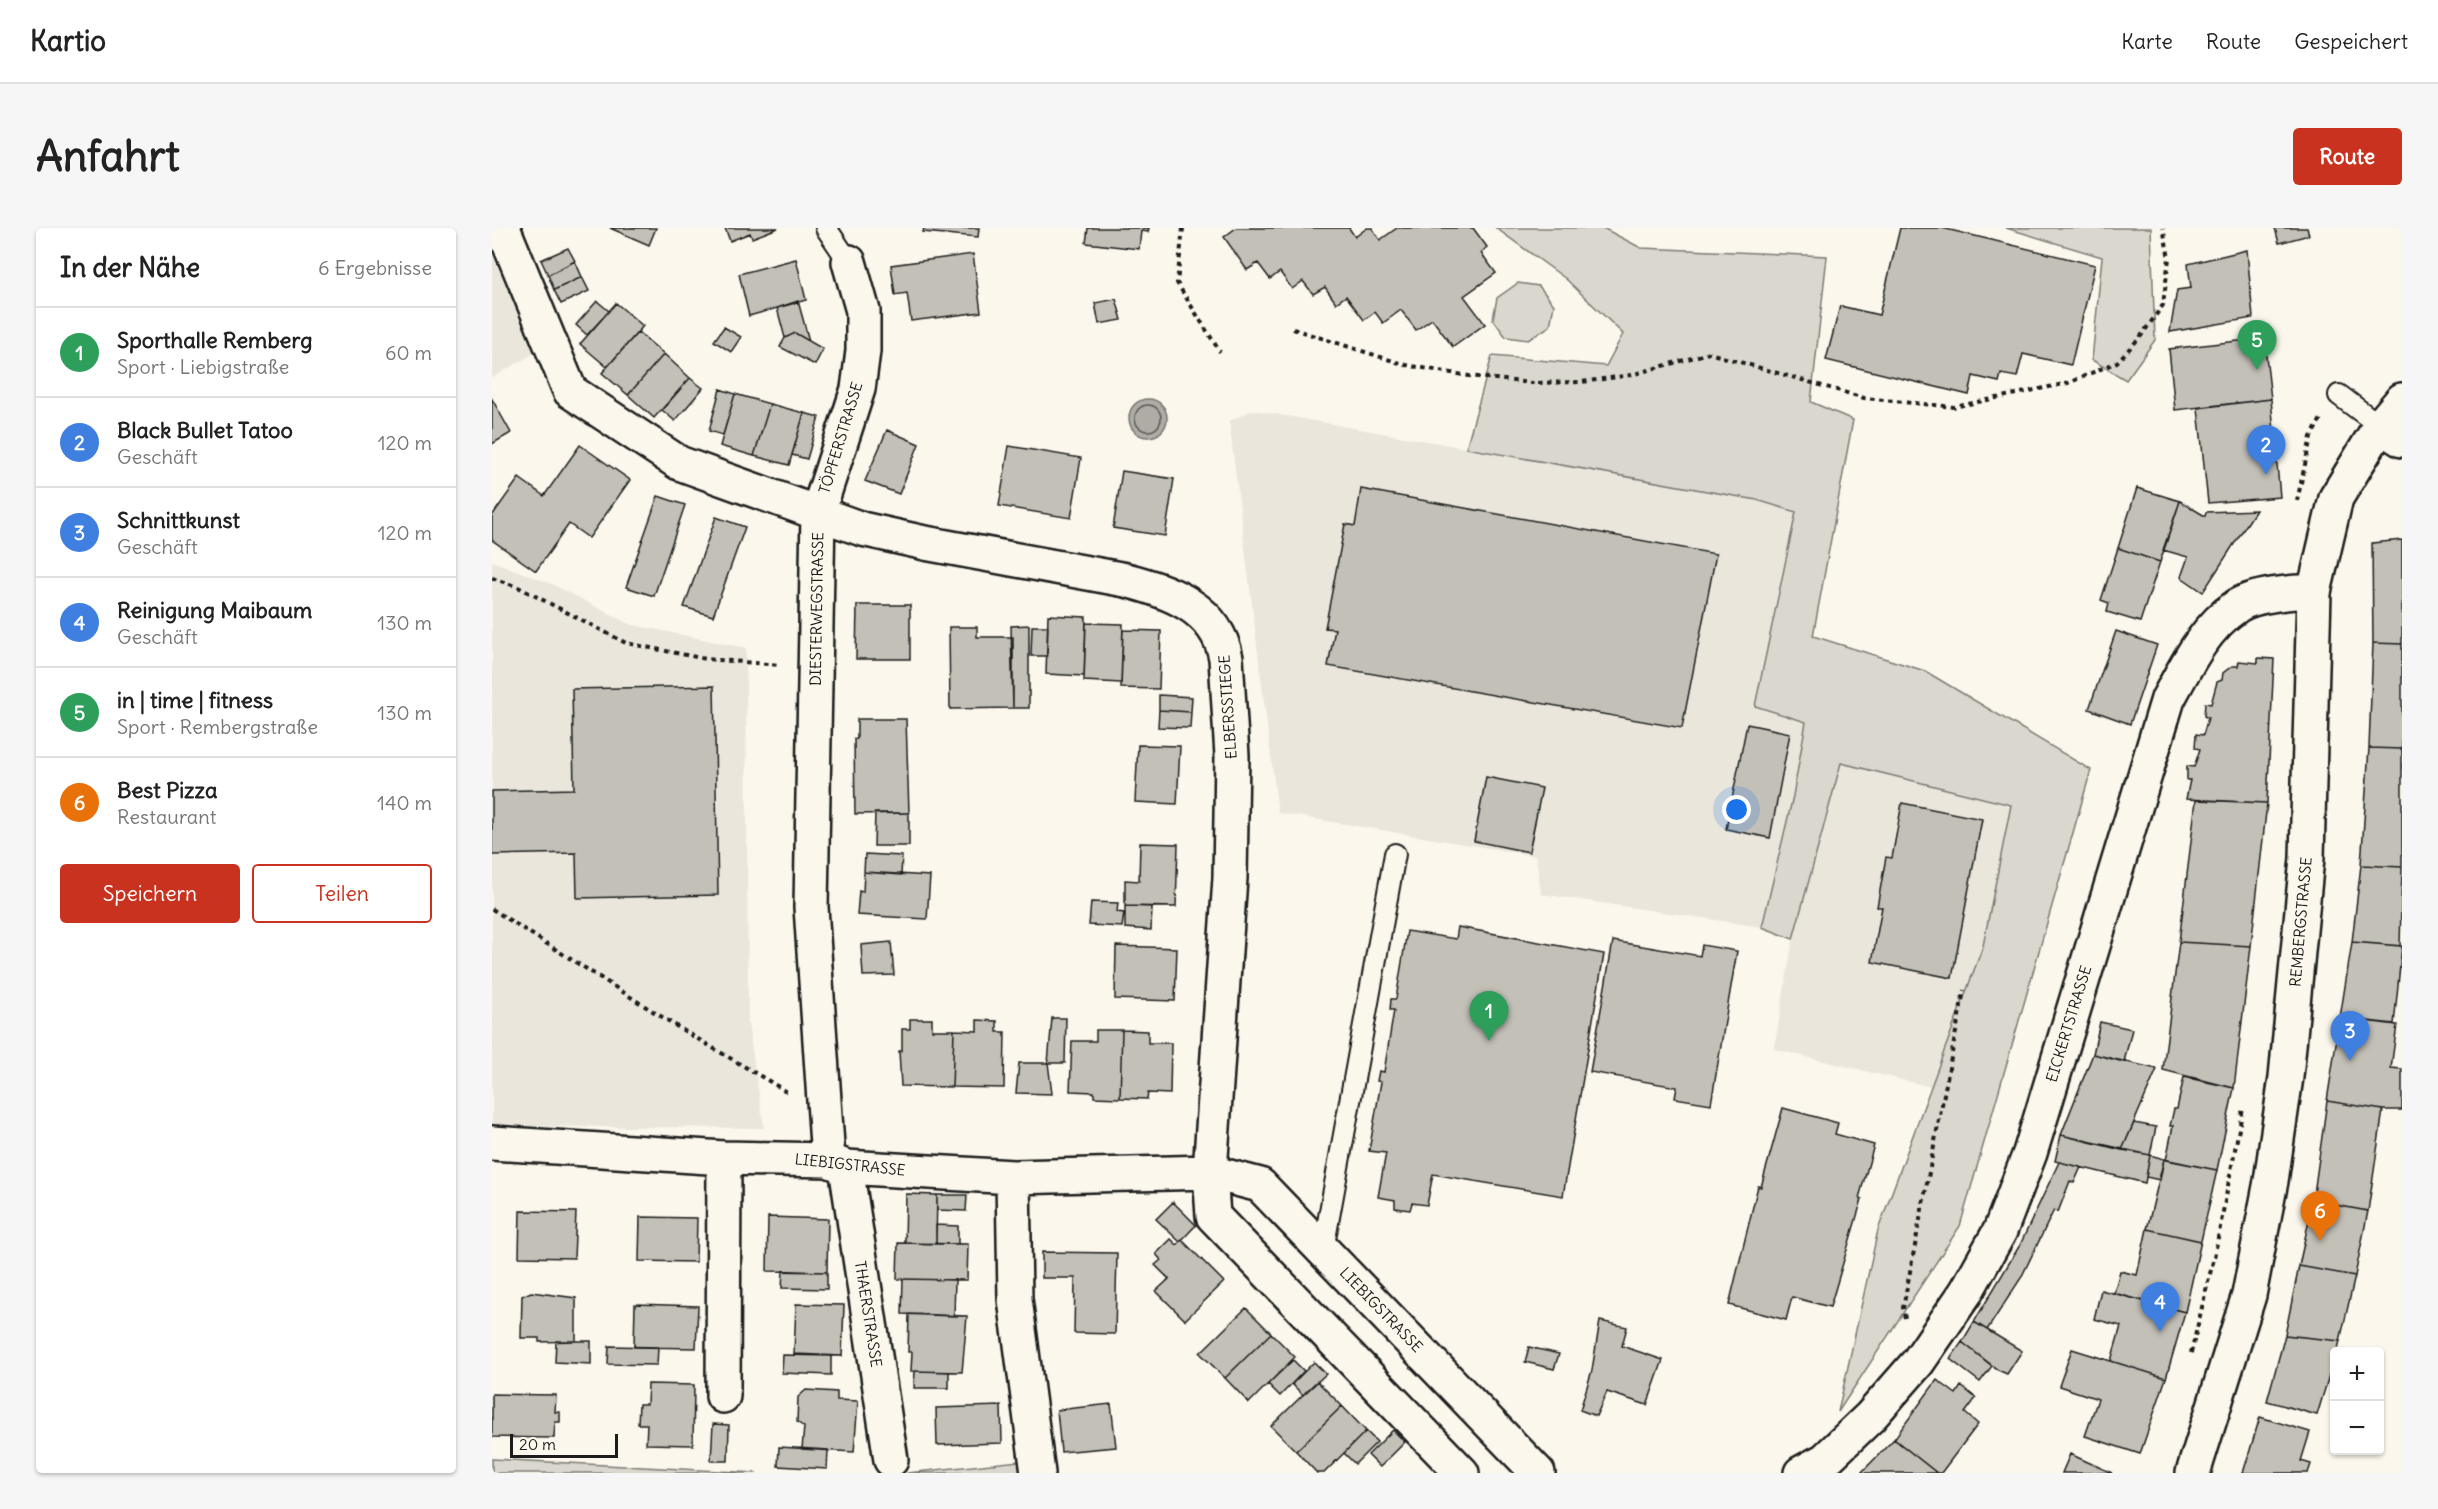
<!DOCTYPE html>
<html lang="de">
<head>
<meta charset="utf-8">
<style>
  body { margin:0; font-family:Delius,sans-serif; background:#f6f6f6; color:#222 }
  .controls { position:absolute; right:18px; bottom:18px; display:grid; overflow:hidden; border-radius:6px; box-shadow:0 2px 4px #0004 }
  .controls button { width:54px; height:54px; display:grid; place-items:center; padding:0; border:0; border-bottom:2px solid #e0e0e0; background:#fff; color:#222; font:30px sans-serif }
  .scale { position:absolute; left:18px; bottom:15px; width:108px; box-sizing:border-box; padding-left:6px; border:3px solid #1c1c1c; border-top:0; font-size:16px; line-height:21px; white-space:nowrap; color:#1c1c1c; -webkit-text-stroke:4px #fbf7ec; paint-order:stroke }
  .you { position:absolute; left:1245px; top:582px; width:21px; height:21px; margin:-15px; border:4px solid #fff; border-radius:50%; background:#1a73e8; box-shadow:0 0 0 9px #1a73e833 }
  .badge { display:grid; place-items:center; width:39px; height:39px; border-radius:50%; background:#c8321e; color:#fff; font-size:20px; font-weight:700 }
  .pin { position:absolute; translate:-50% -50px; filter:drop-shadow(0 2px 3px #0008) }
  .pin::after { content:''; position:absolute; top:32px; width:21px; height:18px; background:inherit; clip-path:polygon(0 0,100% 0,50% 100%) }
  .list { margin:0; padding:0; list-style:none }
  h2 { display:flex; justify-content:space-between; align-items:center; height:78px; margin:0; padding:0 24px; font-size:26px }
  h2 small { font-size:20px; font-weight:400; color:#767676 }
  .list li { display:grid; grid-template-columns:39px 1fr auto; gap:18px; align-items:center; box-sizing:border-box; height:90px; padding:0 24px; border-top:2px solid #e0e0e0 }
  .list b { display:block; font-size:22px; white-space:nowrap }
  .list p { margin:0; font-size:20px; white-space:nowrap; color:#767676 }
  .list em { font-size:20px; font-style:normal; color:#767676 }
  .actions { display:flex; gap:12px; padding:18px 24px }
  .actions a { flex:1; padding:14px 0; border:2px solid #c8321e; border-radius:6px; text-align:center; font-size:21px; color:#c8321e }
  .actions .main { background:#c8321e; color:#fff }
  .map { position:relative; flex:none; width:1910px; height:1245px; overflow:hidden; border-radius:6px }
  header { display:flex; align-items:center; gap:36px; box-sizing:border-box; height:84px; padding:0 30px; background:#fff; border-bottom:2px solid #e0e0e0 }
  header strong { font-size:28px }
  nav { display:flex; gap:33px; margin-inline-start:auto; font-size:21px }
  .intro { display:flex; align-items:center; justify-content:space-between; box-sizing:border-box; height:144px; padding:0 36px }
  h1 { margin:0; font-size:42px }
  .button { padding:15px 27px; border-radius:6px; background:#c8321e; color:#fff; font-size:21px; font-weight:700 }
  main { display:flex; gap:36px; padding:0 36px }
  aside { flex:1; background:#fff; border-radius:6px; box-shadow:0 2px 4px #0004 }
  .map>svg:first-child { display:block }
  .built { fill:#eae6dc }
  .green { fill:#dad7ce; stroke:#7b7a75; stroke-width:1.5 }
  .water { fill:#afaca5; stroke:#74726e; stroke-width:1.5 }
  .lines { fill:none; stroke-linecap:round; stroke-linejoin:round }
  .shore { stroke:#575653; stroke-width:1.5 }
  .building { fill:#c3c0b8; stroke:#1c1c1c; stroke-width:1.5 }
  .lane-casing { stroke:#1c1c1c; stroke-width:24 }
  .street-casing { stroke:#1c1c1c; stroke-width:38 }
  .primary-casing { stroke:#1c1c1c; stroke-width:38 }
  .path { stroke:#1c1c1c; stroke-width:4; stroke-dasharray:4.5 4.5; stroke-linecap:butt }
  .lane { stroke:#fbf7ec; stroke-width:20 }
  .street { stroke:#fbf7ec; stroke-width:33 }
  .primary { stroke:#fbf7ec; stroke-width:33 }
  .labels { text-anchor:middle; stroke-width:5; stroke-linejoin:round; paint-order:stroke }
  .street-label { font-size:15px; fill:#1c1c1c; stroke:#fbf7ec }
</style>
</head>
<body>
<header>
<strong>Kartio</strong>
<nav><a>Karte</a><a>Route</a><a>Gespeichert</a></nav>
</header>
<div class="intro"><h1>Anfahrt</h1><a class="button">Route</a></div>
<main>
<aside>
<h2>In der Nähe<small>6 Ergebnisse</small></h2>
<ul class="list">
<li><span class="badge" style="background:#2e9e5b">1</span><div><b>Sporthalle Remberg</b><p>Sport · Liebigstraße</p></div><em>60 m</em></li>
<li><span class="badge" style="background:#3f7fe0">2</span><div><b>Black Bullet Tatoo</b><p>Geschäft</p></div><em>120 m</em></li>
<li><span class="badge" style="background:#3f7fe0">3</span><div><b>Schnittkunst</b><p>Geschäft</p></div><em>120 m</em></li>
<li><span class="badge" style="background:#3f7fe0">4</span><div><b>Reinigung Maibaum</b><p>Geschäft</p></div><em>130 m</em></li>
<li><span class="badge" style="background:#2e9e5b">5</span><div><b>in | time | fitness</b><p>Sport · Rembergstraße</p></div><em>130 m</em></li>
<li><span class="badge" style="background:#e8710a">6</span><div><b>Best Pizza</b><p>Restaurant</p></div><em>140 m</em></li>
</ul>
<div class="actions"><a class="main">Speichern</a><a>Teilen</a></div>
</aside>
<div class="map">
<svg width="1910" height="1245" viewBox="0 0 1910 1245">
  <rect width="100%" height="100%" fill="#fbf7ec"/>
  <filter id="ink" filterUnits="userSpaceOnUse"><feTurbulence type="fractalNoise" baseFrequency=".0167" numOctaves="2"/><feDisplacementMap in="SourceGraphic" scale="12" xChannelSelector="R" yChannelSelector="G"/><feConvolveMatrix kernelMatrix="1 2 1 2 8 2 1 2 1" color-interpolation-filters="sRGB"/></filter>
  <g filter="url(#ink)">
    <!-- built -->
    <path class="built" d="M0,0L58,116L0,150Z
      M761,182L1265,272L1305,284L1263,478L1315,494L1301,568L1270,699L1049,666L1044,628L786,585L737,193Z
      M0,333L60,356L137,396L254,420L256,795L272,900L0,898Z
      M1348,535L1519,577L1491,718L1439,859L1282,821L1301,711Z"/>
    <!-- green -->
    <path class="green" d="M1004,0H1111L1149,20L1335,28L1319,174L1361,192L1321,408L1433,443L1599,542L1468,998L1346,1184L1386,1002L1491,718L1519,577L1349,535L1301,711L1270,699L1301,568L1314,494L1263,478L1304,284L1265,272L974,220L1000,128L1114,138L1131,106L1074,51Z
      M1514,0H1659L1663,112L1634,152L1600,132L1610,29Z
      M1026,55L1047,58L1062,77L1058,98L1036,112L1014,109L1001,91L1005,70Z
      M0,1231L265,1245H0Z
      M527,1233L528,1245H415Z"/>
    <!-- water -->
    <path class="water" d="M637 190a19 19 0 1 1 38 0a19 19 0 1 1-38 0Z"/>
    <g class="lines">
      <!-- shore -->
      <path class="shore" d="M643 190a13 13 0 1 1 26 0a13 13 0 1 1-26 0Z"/>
    </g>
    <!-- building -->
    <path class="building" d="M118,0H164L157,17Z
      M233,0H286L260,10L258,5L238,13Z
      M432,0H487L486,9L431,4Z
      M596,0H657L656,4L649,3L647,21L594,15Z
      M744,0H857L863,9L875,0H880L888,12L905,0H981L995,19L989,25L1004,45L972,68L993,96L961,119L940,91L924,102L909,82L891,95L883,84L872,92L854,68L844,75L833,59L821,66L811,53L800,61L788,44L778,51L766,35L755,42L732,9Z
      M1408,0H1450L1603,37L1579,137L1531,126L1525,149L1509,146L1507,154L1481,148L1477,167L1334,132L1348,78L1387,87Z
      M1783,0H1815L1817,7L1787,15Z
      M76,20L83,33L56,47L49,32Z
      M1755,22L1761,90L1678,104L1685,62L1699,60L1696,36Z
      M481,26L489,84L419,93L415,65L403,67L399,37Z
      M304,31L314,72L257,88L247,46Z
      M83,33L90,49L62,62L56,47Z
      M90,49L97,63L69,76L62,62Z
      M624,71L630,92L607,96L603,75Z
      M105,73L117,83L95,107L84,97Z
      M306,73L317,113L303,105L293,110L285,80Z
      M124,75L151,98L115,139L88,116Z
      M232,99L249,109L239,124L222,113Z
      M146,104L172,126L136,167L110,145Z
      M303,105L331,121L323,137L288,119L293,110Z
      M1772,110L1779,171L1683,182L1677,121Z
      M172,126L198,150L162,190L136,167Z
      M198,150L211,160L183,193L170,182Z
      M228,161L243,166L231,207L217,203Z
      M243,166L278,176L262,228L228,218Z
      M0,171L19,205L0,216Z
      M1779,171L1788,269L1716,275L1706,180Z
      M278,176L312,185L297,237L262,228Z
      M312,185L327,189L315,231L300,227Z
      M395,202L427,216L407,266L373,253Z
      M88,217L138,252L97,310L77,296L44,343L0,312V288L27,250L52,268Z
      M517,218L589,230L579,290L507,278Z
      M630,243L682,251L673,308L621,300Z
      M1645,260L1688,273L1668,334L1626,320Z
      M869,261L1224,326L1190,500L836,438L843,401L833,400L853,296L863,298Z
      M166,268L193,277L162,368L134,359Z
      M1688,273L1713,288L1714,284L1764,282L1711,364L1689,349L1696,329L1671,322Z
      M224,289L253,299L221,388L192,379Z
      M1910,312V416L1881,415L1880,315Z
      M1626,320L1668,334L1648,394L1615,384L1617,375L1609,372Z
      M365,377H418V431H364Z
      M556,387L594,389L592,448L554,446Z
      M594,395L631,396L629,455L592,453Z
      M537,397V480H521L519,398Z
      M540,398H556L555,428H539Z
      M457,399H485V409H521V480L458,481Z
      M631,402L669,403L667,461L629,460Z
      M1624,403L1665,417L1638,496L1597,481Z
      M1881,415L1910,416V521L1877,520Z
      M1766,430L1782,431L1775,575L1694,571L1698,552H1695V538L1702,539L1708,521L1703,520L1704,506L1711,507L1716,490L1712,488L1713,475L1719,476L1725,454L1730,452L1731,445L1740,438H1746L1747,433L1766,435Z
      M222,458L226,667L85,670L84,625L0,627V563L82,561L80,461Z
      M667,467L700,469L699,484L667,482Z
      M667,482L699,484L698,500L666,499Z
      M365,491H414L417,585L363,586L362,511H365Z
      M1255,496L1298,505L1278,610L1234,601Z
      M646,517L688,518L685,576L643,574Z
      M1877,520L1910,521V639L1869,637Z
      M994,549L1050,560L1037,624L982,613Z
      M1704,572L1775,575L1759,718L1687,714Z
      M1410,575L1490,591L1460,750L1380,734L1390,679H1385L1394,629L1400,630Z
      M383,585H417V618H382Z
      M648,615L686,616L684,679L633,678V652L647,653Z
      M373,626L410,628L409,647L372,644Z
      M1869,637L1910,639L1908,718L1860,714Z
      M372,644L438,648L435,691L365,687L367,663L371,664Z
      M599,674L626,675L625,684L632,685L630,699L597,697Z
      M633,678L660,679L659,702L633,700Z
      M966,699L1112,726L1071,968L941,946L935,977L920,975L918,982L903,980V972L886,969L894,925L877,923L889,854L885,853L887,843L892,844L902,782H898L899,771H904L915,703L964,711Z
      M1121,713L1208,728L1210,717L1245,723L1219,876L1183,870L1185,859L1098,844Z
      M399,714L402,747L371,748L369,717Z
      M1687,714L1759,718L1742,860L1671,842Z
      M1860,714L1910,718L1902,796L1848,790Z
      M624,718L685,720L683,773L623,771Z
      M560,790H574L573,835H556Z
      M1848,790L1905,797L1899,840L1910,841V882H1891L1835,873Z
      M418,791H440V802H462L460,859L409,858L407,823H410V801H418Z
      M485,792L505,793V804H513L512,860L460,859L462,802L485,803Z
      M1608,794L1640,801L1632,834L1601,826Z
      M604,802H630L628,870L602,869V864L578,863L580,813H604Z
      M630,802L656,803V815H679L678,866L656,865L655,871L628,870Z
      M1601,826L1665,841L1630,922L1569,907Z
      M527,835H556L560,866L524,865Z
      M1692,849L1742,860L1725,942L1674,932L1681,898H1678L1682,881H1685Z
      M1835,873L1891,882L1876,983L1821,973Z
      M1291,880L1346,895L1343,906L1382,917L1367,970L1370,971L1338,1079L1300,1069L1294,1092L1237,1077L1266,958L1269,959Z
      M1642,895L1664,899L1658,927L1630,922Z
      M1569,907L1658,927L1653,955L1563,933Z
      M1658,927L1672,931L1668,952L1654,949Z
      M1672,931L1725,942L1709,1013L1655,1001Z
      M1567,934L1589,939L1582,955L1578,953L1566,984L1562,982L1529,1050L1495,1102L1482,1094L1528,1017Z
      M414,966L445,967L444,1016L413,1015Z
      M445,967H475L474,983L445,982Z
      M1821,973L1876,983L1863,1048L1807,1038Z
      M681,974L704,997L688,1014L664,991Z
      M28,983L84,984L82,1030L27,1029Z
      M148,989L205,990L204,1034L147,1033Z
      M276,989L336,991L335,1044L275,1043Z
      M444,997L466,998V1016H444Z
      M1655,1001L1709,1013L1693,1084L1622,1065L1628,1043L1645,1047Z
      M679,1011L685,1017L690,1012L732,1054L693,1092L664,1063L677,1051L663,1037L669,1032L664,1026Z
      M406,1015L476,1016L475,1052L405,1051Z
      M550,1024L625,1025L623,1106L582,1105L583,1050H550Z
      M1807,1038L1863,1048L1848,1113L1793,1107Z
      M291,1043L335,1044V1061L290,1060Z
      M411,1051L463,1052L462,1088L410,1086Z
      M1609,1062L1693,1084L1674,1150L1619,1133L1629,1098L1602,1091Z
      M39,1064L84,1070V1113L47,1114V1110H29L30,1068Z
      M143,1076L206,1078L204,1120L142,1119Z
      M304,1076L352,1077L350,1128L302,1126Z
      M754,1080L779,1105L733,1150L708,1125Z
      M417,1086L475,1088L470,1144L419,1143L420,1124H416Z
      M1108,1093L1135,1099L1130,1118L1171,1132L1155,1177L1115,1164L1104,1188L1088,1182L1100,1142Z
      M1482,1094L1530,1123L1515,1146L1506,1142L1470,1114Z
      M779,1105L803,1129L757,1175L733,1150Z
      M1793,1107L1848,1113L1845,1124H1842V1131L1825,1187L1775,1173Z
      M64,1113H99V1136L63,1134Z
      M1470,1114L1500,1138L1488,1154L1458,1131Z
      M117,1118L166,1119L165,1137L116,1136Z
      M1037,1119L1067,1126L1062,1141L1033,1134Z
      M1580,1121L1674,1150L1648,1226L1593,1208L1606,1171L1567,1158Z
      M291,1127L339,1128V1147L290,1145Z
      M801,1132L812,1143L788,1168L776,1156Z
      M822,1134L834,1146L811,1167L800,1156Z
      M423,1143L457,1144V1160H422Z
      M1445,1152L1464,1166L1469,1158L1484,1170L1473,1185L1486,1196L1449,1245H1445L1402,1211Z
      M825,1153L850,1178L804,1223L779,1198Z
      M156,1156L202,1157L201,1217L154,1216L155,1196H146L147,1176H155Z
      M314,1162L345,1164V1172L366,1173L362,1224L310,1221L312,1199L305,1194L306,1169Z
      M0,1166L64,1167L63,1184H68V1194H63L62,1210L0,1209Z
      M619,1176L624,1219L569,1224L565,1182Z
      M509,1178L510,1215L445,1217L444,1180Z
      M850,1178L874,1203L832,1245H825L804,1223Z
      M1768,1189L1818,1204L1809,1233L1819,1236L1816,1245H1751Z
      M221,1196L237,1197L236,1233H219Z
      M901,1202L913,1214L888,1239L876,1227Z
      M874,1203L885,1214L863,1236L852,1225Z
      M1402,1211L1445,1245H1369Z
      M287,1219L336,1222L335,1241L286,1238Z
      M1578,1226L1620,1245H1570Z"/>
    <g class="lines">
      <!-- lane casing -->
      <g class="lane-casing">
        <path id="lane" d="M334,0L357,34
          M1847,167L1888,198
          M831,1022L903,626"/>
      </g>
      <!-- street casing -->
      <g class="street-casing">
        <path id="street" d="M11,0L78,163L187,235L370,301L433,315L634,352C677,363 725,380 734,430L740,528L738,650L718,944L721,988L970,1245
          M1888,198L1910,212
          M0,915L232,930L336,932L354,939L521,949L718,944L768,957L1046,1245
          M336,932L319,679L326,284L366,161L371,123V83L357,34
          M354,939L399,1232
          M521,949L523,1071L546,1245
          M231,1168L232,930
          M1309,1245L1333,1232L1378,1189L1426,1134L1474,1064L1508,1003L1538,925L1676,471C1694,438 1712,400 1745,378C1761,367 1803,363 1822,364"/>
      </g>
      <!-- primary casing -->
      <g class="primary-casing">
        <path id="primary" d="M1701,1245L1757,1067L1779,953L1794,849L1815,630L1822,364L1844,270L1888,198L1910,172"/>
      </g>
      <!-- path -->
      <path class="path" d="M691,0L685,55L728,124
        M801,101L914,137L977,148L1040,155L1090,154L1139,147L1217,125L1372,170L1462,179L1576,155L1625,134L1649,108L1671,77L1677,30L1671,0
        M1805,273L1819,209L1830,189
        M0,350L26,359L134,415L214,431L288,437
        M0,681L189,801L297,865
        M1413,1090L1411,1080L1472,762
        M1699,1125L1723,1025L1751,880"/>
      <!-- lane -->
      <use href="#lane" class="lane"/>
      <!-- street -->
      <use href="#street" class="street"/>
      <!-- primary -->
      <use href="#primary" class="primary"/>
    </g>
  </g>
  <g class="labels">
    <!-- street labels -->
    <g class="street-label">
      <text transform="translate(349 210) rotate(-73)" y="5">TÖPFERSTRASSE</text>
      <text transform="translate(325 381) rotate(-89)" y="5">DIESTERWEGSTRASSE</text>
      <text transform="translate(736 479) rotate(-94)" y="5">ELBERSSTIEGE</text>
      <text transform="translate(1809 694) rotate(-85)" y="5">REMBERGSTRASSE</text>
      <text transform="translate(1577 796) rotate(-73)" y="5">EICKERTSTRASSE</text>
      <text transform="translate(358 937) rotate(6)" y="5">LIEBIGSTRASSE</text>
      <text transform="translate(889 1082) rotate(46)" y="5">LIEBIGSTRASSE</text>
      <text transform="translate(376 1086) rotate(81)" y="5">THAERSTRASSE</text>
    </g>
  </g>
</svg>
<div class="controls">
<button>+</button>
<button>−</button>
</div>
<div class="scale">20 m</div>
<div class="you"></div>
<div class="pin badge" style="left:997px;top:813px;background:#2e9e5b">1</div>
<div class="pin badge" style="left:1774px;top:247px;background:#3f7fe0">2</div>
<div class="pin badge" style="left:1858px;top:833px;background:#3f7fe0">3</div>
<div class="pin badge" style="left:1668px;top:1104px;background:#3f7fe0">4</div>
<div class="pin badge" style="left:1765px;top:142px;background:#2e9e5b">5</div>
<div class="pin badge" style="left:1828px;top:1013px;background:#e8710a">6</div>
</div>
</main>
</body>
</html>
